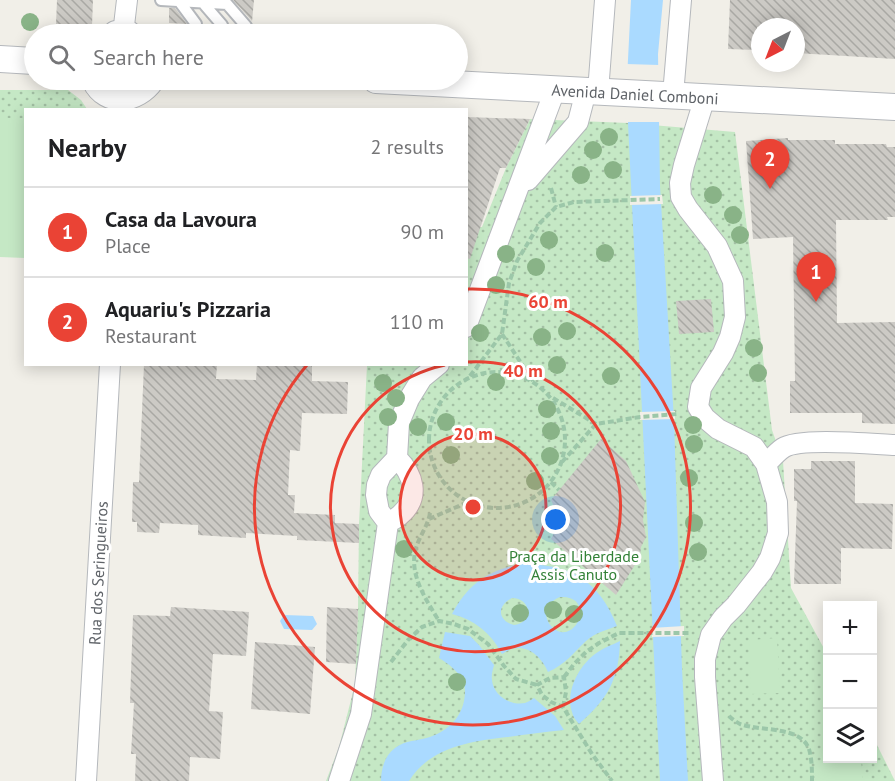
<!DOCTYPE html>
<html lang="en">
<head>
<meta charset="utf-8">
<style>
  body { margin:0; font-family:"PT Sans",sans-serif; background:#f6f6f6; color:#202124 }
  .controls { position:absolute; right:18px; bottom:18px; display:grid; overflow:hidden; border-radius:0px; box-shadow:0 3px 15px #0003 }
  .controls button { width:54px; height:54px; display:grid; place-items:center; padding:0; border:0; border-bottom:2px solid #e0e0e0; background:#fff; color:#202124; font:30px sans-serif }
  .compass { position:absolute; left:751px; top:18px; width:54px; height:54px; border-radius:50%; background:#fff; box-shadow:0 3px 15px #0003; rotate:222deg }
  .you { position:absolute; left:556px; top:520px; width:21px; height:21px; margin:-15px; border:4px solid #fff; border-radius:50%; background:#1a73e8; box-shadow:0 0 0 9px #1a73e833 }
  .badge { display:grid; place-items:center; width:39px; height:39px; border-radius:50%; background:#ea4335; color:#fff; font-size:20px; font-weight:700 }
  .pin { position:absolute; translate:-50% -50px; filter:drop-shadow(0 2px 3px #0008) }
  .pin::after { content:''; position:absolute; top:32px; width:21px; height:18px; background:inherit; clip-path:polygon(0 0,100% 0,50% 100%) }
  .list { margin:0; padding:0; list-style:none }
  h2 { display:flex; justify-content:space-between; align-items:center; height:78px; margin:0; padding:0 24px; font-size:26px }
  h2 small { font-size:20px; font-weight:400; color:#757577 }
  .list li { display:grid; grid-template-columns:39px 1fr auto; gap:18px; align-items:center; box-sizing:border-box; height:90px; padding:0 24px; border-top:2px solid #e0e0e0 }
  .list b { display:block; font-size:22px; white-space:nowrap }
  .list p { margin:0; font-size:20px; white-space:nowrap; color:#757577 }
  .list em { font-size:20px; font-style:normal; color:#757577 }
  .icon { flex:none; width:33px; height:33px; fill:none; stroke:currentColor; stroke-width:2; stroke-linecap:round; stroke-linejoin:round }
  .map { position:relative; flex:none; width:895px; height:781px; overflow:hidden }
  .search { position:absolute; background:#fff; box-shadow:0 3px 15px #0003; left:24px; top:24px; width:444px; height:66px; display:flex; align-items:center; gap:15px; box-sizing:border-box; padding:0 21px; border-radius:33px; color:#757577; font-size:22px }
  .panel { position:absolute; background:#fff; box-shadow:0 3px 15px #0003; left:24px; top:108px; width:444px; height:258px; border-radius:0px }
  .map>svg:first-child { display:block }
  .green { fill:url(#green-dots) }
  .pitch { fill:#c5e8c5 }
  .water { fill:#aadaff; fill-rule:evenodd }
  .pier { fill:#f1efe8 }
  .building { fill:url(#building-back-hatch) }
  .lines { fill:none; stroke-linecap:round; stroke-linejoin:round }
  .service-casing { stroke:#b5b8bc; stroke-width:14 }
  .minor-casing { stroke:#b5b8bc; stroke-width:22 }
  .tertiary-casing { stroke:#b5b8bc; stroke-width:28 }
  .path { stroke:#9cc7a9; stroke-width:4; stroke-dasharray:6 3; stroke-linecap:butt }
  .service { stroke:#fff; stroke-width:10 }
  .minor { stroke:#fff; stroke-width:20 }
  .tertiary { stroke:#fff; stroke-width:26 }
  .tree { fill:#89b387 }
  .ring { fill:none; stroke:#ea4335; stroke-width:3 }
  .labels { text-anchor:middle; stroke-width:6; stroke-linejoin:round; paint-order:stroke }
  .street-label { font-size:16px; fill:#5f6368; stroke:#fff }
  .park-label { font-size:16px; fill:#348238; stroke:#fff }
  .centre { fill:#ea4335; stroke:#fff; stroke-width:3 }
  .ring-label { font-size:18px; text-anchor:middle; font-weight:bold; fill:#ea4335; stroke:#fff; stroke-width:6; stroke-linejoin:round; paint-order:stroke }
</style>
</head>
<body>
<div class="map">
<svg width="895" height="781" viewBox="0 0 895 781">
  <defs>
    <pattern id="green-dots" width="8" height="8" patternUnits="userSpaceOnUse" patternTransform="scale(1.5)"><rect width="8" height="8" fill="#c5e8c5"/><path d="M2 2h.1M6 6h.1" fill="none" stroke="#a3c0a4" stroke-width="1.8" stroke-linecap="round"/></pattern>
    <pattern id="building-back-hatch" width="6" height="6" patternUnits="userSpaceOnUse" patternTransform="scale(1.5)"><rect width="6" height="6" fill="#cccac5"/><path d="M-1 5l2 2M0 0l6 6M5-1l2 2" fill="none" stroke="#a9a8a4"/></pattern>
  </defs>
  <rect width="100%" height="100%" fill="#f1efe8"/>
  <!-- green -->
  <path class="green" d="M0,90H68L81,100L87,109L26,110L25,118H0Z
    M530,119L628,123L735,132L772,430L783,461L791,588L827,654L828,758H872L873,737L895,781H326L339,747L355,684L358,609L359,524L367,365L466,364L467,227H482L506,168Z"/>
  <!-- pitch -->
  <path class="pitch" d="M0,118H25V258L0,257Z
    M777,638L780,693L751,694L749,640Z
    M861,760L863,781H816L815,763Z"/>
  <!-- water -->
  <path class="water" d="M631,0H663L658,54L660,186L674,420L682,669L688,781H660L628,123L627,79Z
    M521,564C570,564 598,579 617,626C606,630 595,633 586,641C572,654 566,664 548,672C540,653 521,640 502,654C491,633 475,620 452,614C468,584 488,570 521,564ZM560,597C598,595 575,649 552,627C541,616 547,602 560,597ZM512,598C520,598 526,602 528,610C527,619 523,624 514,625C498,621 496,606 512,598Z
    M284,615L313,616L317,624L312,630L284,629L280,621Z
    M445,632L470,636L479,645L494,665C493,669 491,675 492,680C493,695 510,706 525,703C528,702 531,700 534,698L555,716L564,730C545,732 527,734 508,737C472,741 430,747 409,781H381C381,769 385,755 395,748C405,740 418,741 430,737C450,730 464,715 465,693C466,677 452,666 439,658Z
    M620,641C619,679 608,699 579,724C576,720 573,717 572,712C565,692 579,666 595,654C603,648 612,645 620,641Z"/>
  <!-- pier -->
  <path class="pier" d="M626,64L659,65V122H625Z
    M662,195L663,204L630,205V196Z
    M675,411V419L640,420V412Z
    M684,626V636L652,637L651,628Z"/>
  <!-- building -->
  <path class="building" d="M57,0H93L92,26L56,24Z
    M233,0H254L252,22V21Z
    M730,0H895V59L796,53V27H757L756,50L728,49Z
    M169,8H175L187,24L169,23Z
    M466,117L530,119L506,168H500L470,259L466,258Z
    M788,138V140H835V144H886L887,147H895V217H887L888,220H836L837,323L895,322V424L862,423V413H790V381H795L793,237L753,239L746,141Z
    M711,299L714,332L679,334L676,301Z
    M144,364H217L216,379L256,380L257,364H312V381L348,382L347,414L302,413L300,451L290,450L288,495H295L294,513L335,515V523L359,524V543L297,540V536L246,533V538L198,535V525L160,523L159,533L137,532V522H132L133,482H139Z
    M601,439L626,461L645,502L643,520L646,537L641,547L640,557L616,595L551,539L557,527L558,520L557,513L551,500Z
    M811,461H855V503L893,504L892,549L841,548V584H794L797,501H794V469H811Z
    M171,607L249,612L246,656L213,654L209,711L223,712L220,759L190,757L189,781H135L136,754H131L134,703H130L133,615L170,616Z
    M327,607L358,609L356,664L326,662Z
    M255,642L315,647L310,714L251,709Z"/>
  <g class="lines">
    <!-- service casing -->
    <g class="service-casing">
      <path id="service" d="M161,0L227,4L246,26V34
        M179,1L196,24L195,34
        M203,3L222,25V34"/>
    </g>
    <!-- minor casing -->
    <g class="minor-casing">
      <path id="minor" d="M123,34L127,0
        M598,92L605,0
        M673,95L681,0
        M705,97L684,165L680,183L681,197L688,209L717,246L733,281L735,317L730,337L723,353L701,388L698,407L705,418L718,429L754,447L766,464L777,502L778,533L770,558L762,572L736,605L723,618L711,635L705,659V677L713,781
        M528,180L578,122L586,91
        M466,327L555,90
        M766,464C771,459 777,452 783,448C799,437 873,444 895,445
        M388,523C392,520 397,518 400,515C421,497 413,474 397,458
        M86,781L110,364
        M339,781L361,714L388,523L379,511L376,495L377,485L381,475L397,458L399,423L409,399L422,378L439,364"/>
    </g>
    <!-- tertiary casing -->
    <g class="tertiary-casing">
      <path id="tertiary" d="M116,34H128
        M0,59L34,61
        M95,80C107,105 137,100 151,80
        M376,80L895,107"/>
    </g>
    <!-- path -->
    <path class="path" d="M551,188L556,207
      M502,334L533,381
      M429 440a68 68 0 1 1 136 0a68 68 0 1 1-136 0Z
      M470,376L502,334L509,283L517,261L540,223L556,207L574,202L660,199
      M553,398L596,424
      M562,462L596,424L640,417L678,414
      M551,482L559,490
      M430,513C428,525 421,534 417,545C407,572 425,598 439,621
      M429,519L468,502
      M391,662L408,640L422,627L439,621L454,624L468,629L488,644L504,666L516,679L537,685
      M564,677L574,664L586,652L599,643L619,633H689
      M563,707L566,692L564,677L550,678L537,685L542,695L551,702L563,707L592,754L612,781
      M729,716C732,719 736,722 740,724C762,732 805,725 810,753C812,762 812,772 812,781"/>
    <!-- service -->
    <use href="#service" class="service"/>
    <!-- minor -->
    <use href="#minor" class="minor"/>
    <!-- tertiary -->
    <use href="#tertiary" class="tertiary"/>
  </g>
  <!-- trees -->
  <g class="tree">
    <circle cx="30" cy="22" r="9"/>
    <circle cx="609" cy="137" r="9"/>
    <circle cx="593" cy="150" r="9"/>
    <circle cx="613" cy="170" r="9"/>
    <circle cx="581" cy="175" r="9"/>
    <circle cx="713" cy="195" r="9"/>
    <circle cx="733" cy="215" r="9"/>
    <circle cx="740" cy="235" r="9"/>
    <circle cx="549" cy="240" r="9"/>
    <circle cx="605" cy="253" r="9"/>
    <circle cx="506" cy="254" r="9"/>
    <circle cx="536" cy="267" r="9"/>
    <circle cx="496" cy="285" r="9"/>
    <circle cx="567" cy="331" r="9"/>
    <circle cx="480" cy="333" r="9"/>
    <circle cx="542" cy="337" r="9"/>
    <circle cx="754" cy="348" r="9"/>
    <circle cx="557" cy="365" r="9"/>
    <circle cx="758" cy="373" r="9"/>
    <circle cx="611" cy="376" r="9"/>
    <circle cx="496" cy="382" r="9"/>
    <circle cx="383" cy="383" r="9"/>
    <circle cx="396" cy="398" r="9"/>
    <circle cx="547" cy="409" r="9"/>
    <circle cx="388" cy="417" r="9"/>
    <circle cx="446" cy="422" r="9"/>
    <circle cx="693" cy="425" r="9"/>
    <circle cx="418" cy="427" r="9"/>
    <circle cx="551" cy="431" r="9"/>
    <circle cx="694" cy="444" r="9"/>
    <circle cx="451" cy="455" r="9"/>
    <circle cx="550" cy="456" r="9"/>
    <circle cx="689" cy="478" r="9"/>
    <circle cx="535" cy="481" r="9"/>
    <circle cx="694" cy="523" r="9"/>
    <circle cx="404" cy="549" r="9"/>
    <circle cx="698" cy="552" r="9"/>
    <circle cx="553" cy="610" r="9"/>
    <circle cx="520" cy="613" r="9"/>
    <circle cx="574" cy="614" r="9"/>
    <circle cx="457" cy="682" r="9"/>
  </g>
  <!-- distance rings -->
  <circle cx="473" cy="507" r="73" fill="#ea4335" fill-opacity=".12"/>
  <g class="ring">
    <circle cx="473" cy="507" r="73"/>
    <path d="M467 362A145 145 0 1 1 445 365"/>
    <path d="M467 289A218 218 0 1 1 307 365"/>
  </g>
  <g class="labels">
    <!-- street labels -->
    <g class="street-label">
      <text transform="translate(635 94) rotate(3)" y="6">Avenida Daniel Comboni</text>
      <text transform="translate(98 573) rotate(-87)" y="6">Rua dos Seringueiros</text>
    </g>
    <!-- park labels -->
    <g class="park-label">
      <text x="574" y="562">Praça da Liberdade<tspan x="574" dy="18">Assis Canuto</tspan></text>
    </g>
  </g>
  <circle cx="473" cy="507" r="9" class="centre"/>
  <g class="ring-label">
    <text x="548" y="308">60 m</text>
    <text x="523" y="377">40 m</text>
    <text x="473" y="440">20 m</text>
  </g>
</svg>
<div class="controls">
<button>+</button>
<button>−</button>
<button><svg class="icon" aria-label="layers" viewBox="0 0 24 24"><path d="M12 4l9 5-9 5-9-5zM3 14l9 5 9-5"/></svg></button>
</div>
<svg class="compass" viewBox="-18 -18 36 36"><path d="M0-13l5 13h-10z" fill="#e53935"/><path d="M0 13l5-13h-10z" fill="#757577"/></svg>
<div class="you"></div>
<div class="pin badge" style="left:816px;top:302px">1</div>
<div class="pin badge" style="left:770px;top:189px">2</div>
<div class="search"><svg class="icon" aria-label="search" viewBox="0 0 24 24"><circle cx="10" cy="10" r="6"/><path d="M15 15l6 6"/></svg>Search here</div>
<section class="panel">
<h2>Nearby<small>2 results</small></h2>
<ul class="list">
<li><span class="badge">1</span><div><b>Casa da Lavoura</b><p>Place</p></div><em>90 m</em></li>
<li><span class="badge">2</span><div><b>Aquariu's Pizzaria</b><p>Restaurant</p></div><em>110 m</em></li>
</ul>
</section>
</div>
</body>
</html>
